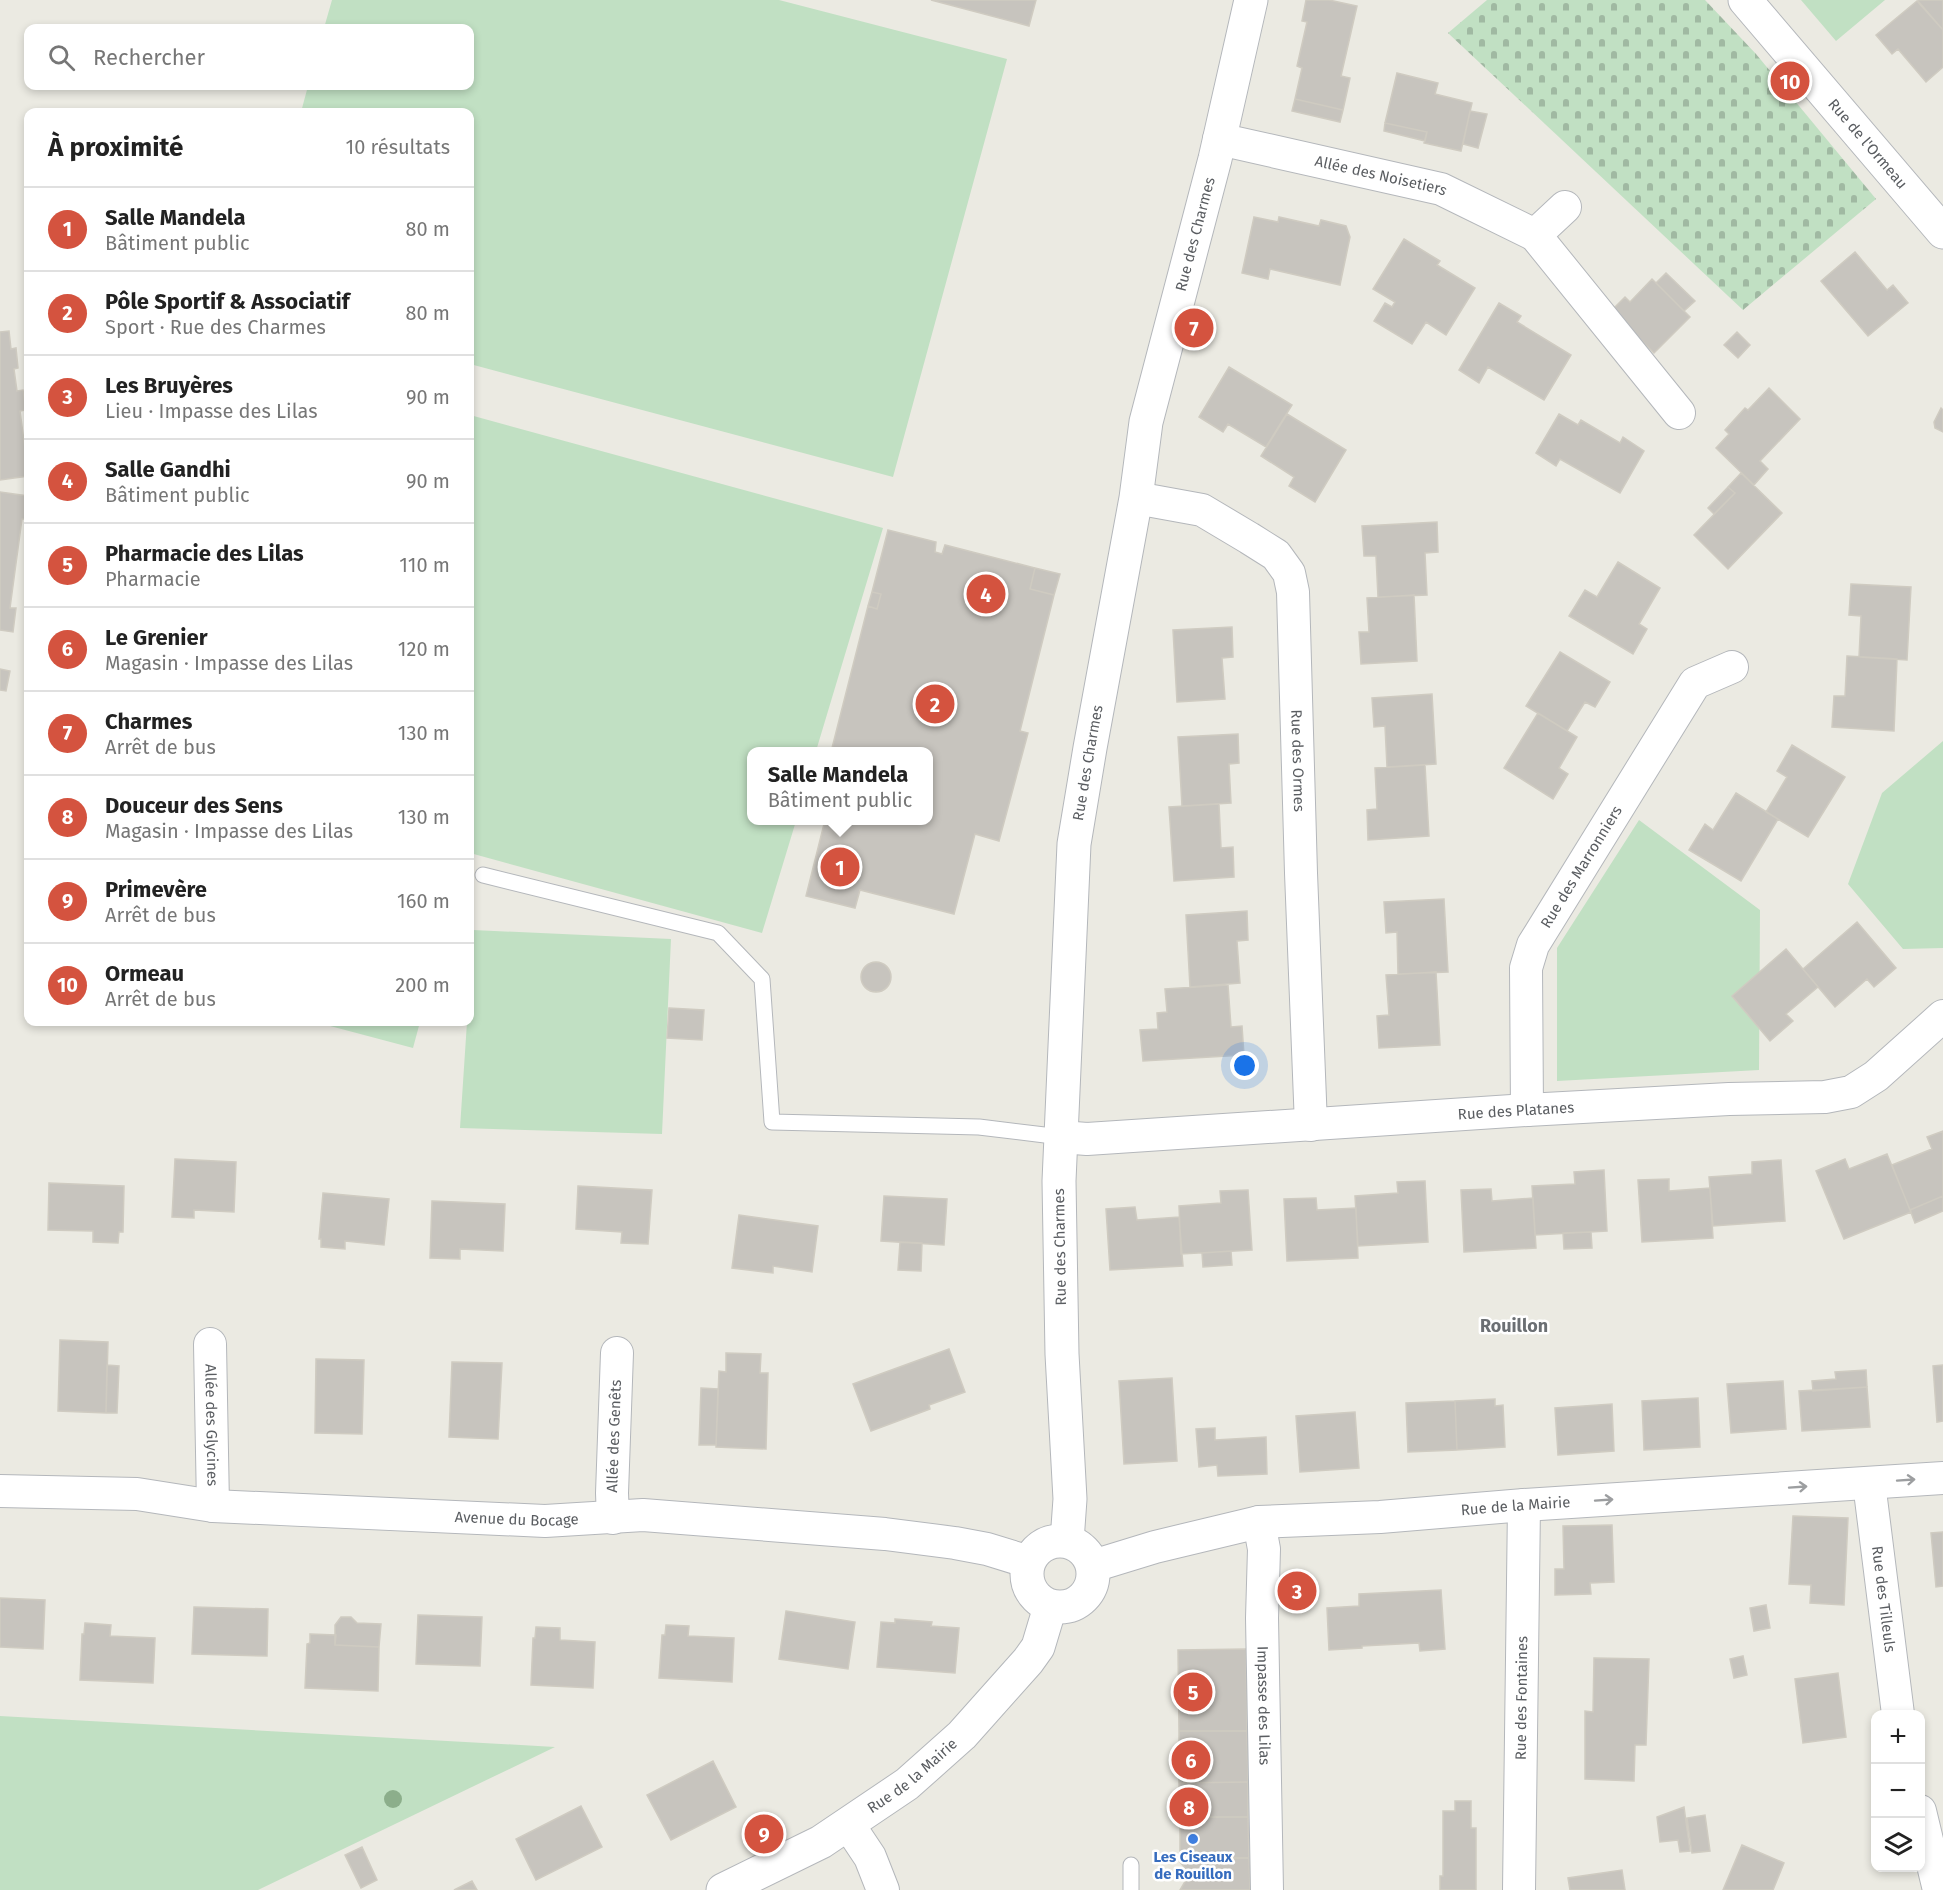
<!DOCTYPE html>
<html lang="fr">
<head>
<meta charset="utf-8">
<style>
  body { margin:0; font-family:"Fira Sans",sans-serif; background:#f6f6f6; color:#222 }
  .controls { position:absolute; right:18px; bottom:18px; display:grid; overflow:hidden; border-radius:12px; box-shadow:0 3px 9px #0003 }
  .controls button { width:54px; height:54px; display:grid; place-items:center; padding:0; border:0; border-bottom:2px solid #e0e0e0; background:#fff; color:#222; font:30px sans-serif }
  .you { position:absolute; left:1245px; top:1066px; width:21px; height:21px; margin:-15px; border:4px solid #fff; border-radius:50%; background:#1a73e8; box-shadow:0 0 0 9px #1a73e833 }
  .badge { display:grid; place-items:center; width:39px; height:39px; border-radius:50%; background:#d4533f; color:#fff; font-size:20px; font-weight:700 }
  .pin { position:absolute; translate:-50% -50%; border:3px solid #fff; box-shadow:0 2px 6px #0006 }
  .popup { position:absolute; left:747px; top:747px; width:186px; height:78px; box-sizing:border-box; display:grid; place-content:center; border-radius:12px; background:#fff; filter:drop-shadow(0 2px 4px #0005); font-size:20px; white-space:nowrap; color:#767676 }
  .popup b { font-size:22px; color:#222 }
  .popup::after { content:''; position:absolute; left:50%; top:100%; margin-left:-12px; border:12px solid transparent; border-top-color:#fff }
  .list { margin:0; padding:0; list-style:none }
  h2 { display:flex; justify-content:space-between; align-items:center; height:78px; margin:0; padding:0 24px; font-size:26px }
  h2 small { font-size:20px; font-weight:400; color:#767676 }
  .list li { display:grid; grid-template-columns:39px 1fr auto; gap:18px; align-items:center; box-sizing:border-box; height:84px; padding:0 24px; border-top:2px solid #e0e0e0 }
  .list b { display:block; font-size:22px; white-space:nowrap }
  .list p { margin:0; font-size:20px; white-space:nowrap; color:#767676 }
  .list em { font-size:20px; font-style:normal; color:#767676 }
  .icon { flex:none; width:33px; height:33px; fill:none; stroke:currentColor; stroke-width:2; stroke-linecap:round; stroke-linejoin:round }
  .map { position:relative; flex:none; width:1943px; height:1890px; overflow:hidden }
  .search { position:absolute; background:#fff; box-shadow:0 3px 9px #0003; left:24px; top:24px; width:450px; height:66px; display:flex; align-items:center; gap:15px; box-sizing:border-box; padding:0 21px; border-radius:12px; color:#767676; font-size:22px }
  .panel { position:absolute; background:#fff; box-shadow:0 3px 9px #0003; left:24px; top:108px; width:450px; height:918px; border-radius:12px }
  .map>svg:first-child { display:block }
  .green { fill:#c1e0c3 }
  .cemetery { fill:url(#cemetery-stones) }
  .building { fill:#c7c4be; stroke:#cfcbc1; stroke-width:1.5 }
  .lines { fill:none; stroke-linecap:round; stroke-linejoin:round }
  .service-casing { stroke:#b4b7bb; stroke-width:17 }
  .minor-casing { stroke:#b4b7bb; stroke-width:34 }
  .tertiary-casing { stroke:#b4b7bb; stroke-width:35 }
  .service { stroke:#fff; stroke-width:15 }
  .minor { stroke:#fff; stroke-width:32 }
  .tertiary { stroke:#fff; stroke-width:33 }
  .tree { fill:#8cae8b }
  .oneway { stroke:#9c9ea0 }
  .shop-dot { fill:#3f7fe0; stroke:#fff; stroke-width:2 }
  .labels { text-anchor:middle; stroke-width:5; stroke-linejoin:round; paint-order:stroke }
  .street-label { font-size:15px; fill:#5a5d61; stroke:#fff }
  .shop-label { font-size:15px; font-weight:bold; fill:#366cbe; stroke:#fff }
  .quarter-label { font-size:18px; font-weight:bold; fill:#6b6f73; stroke:#fff }
</style>
</head>
<body>
<div class="map">
<svg width="1943" height="1890" viewBox="0 0 1943 1890">
  <defs>
    <pattern id="cemetery-stones" width="16" height="16" patternUnits="userSpaceOnUse" patternTransform="scale(1.5)"><rect width="16" height="16" fill="#c1e0c3"/><path d="M2 7V4a2 2 0 0 1 4 0v3zM10 15v-3a2 2 0 0 1 4 0v3z" fill="#a0b9a2"/></pattern>
  </defs>
  <rect width="100%" height="100%" fill="#ebeae2"/>
  <!-- green -->
  <path class="green" d="M332,0H779L1007,59L893,477L470,364V112H301L308,86H470V28H324Z
    M1801,0H1885L1836,41Z
    M470,415L883,528L816,751L752,752V820L796,821L762,933L470,853Z
    M1943,741V948L1903,949L1848,884L1882,793Z
    M1639,820L1760,910L1759,1070L1557,1081V948Z
    M473,930L671,939L662,1134L460,1128L467,1022H470V980Z
    M315,1022H420L413,1048Z
    M0,1716L555,1747L258,1890H0Z"/>
  <!-- cemetery -->
  <path class="cemetery" d="M1487,0H1705L1756,54L1876,199L1743,310L1448,33Z"/>
  <!-- building -->
  <path class="building" d="M931,0H1036L1029,26Z
    M1306,0H1329L1357,6L1341,76L1350,78L1343,110L1295,99L1302,68L1297,66L1307,22L1302,21Z
    M1919,0H1943V30L1918,1Z
    M1917,1L1943,30V67L1926,82L1898,49L1892,54L1876,35Z
    M1397,73L1438,83L1435,94L1472,103L1461,151L1424,143L1427,132L1385,123Z
    M1295,99L1343,110L1340,122L1292,111Z
    M1470,111L1487,114L1478,148L1463,144Z
    M1385,123L1427,132L1425,141L1384,131Z
    M1254,217L1278,222L1279,217L1319,226L1321,220L1346,226L1350,237L1340,285L1270,269L1268,279L1242,273Z
    M1404,239L1440,261L1437,265L1475,288L1446,335L1426,322L1412,344L1374,321L1385,303L1392,307L1395,302L1373,289Z
    M1855,252L1887,290L1893,285L1908,303L1868,336L1821,281Z
    M1666,273L1695,301L1684,311L1656,283Z
    M1652,279L1690,317L1654,353L1611,311L1625,297L1630,302Z
    M1499,303L1521,316L1517,322L1571,355L1544,400L1488,367L1479,383L1459,370Z
    M9,331L11,349L16,348L18,368L14,369L17,391L23,390L26,410L20,411L26,456H28V476L0,480V332Z
    M1737,332L1750,345L1738,358L1724,345Z
    M1229,367L1292,405L1266,447L1228,424L1223,432L1199,417Z
    M1769,388L1800,419L1760,461L1768,469L1754,485L1716,448L1729,434L1725,430L1745,408L1748,410Z
    M1941,408L1943,410V432L1935,428L1934,422Z
    M1287,414L1346,450L1315,502L1289,486L1294,477L1261,456Z
    M1559,414L1578,425L1581,420L1620,443L1623,437L1644,451L1620,493L1560,459L1556,466L1536,453Z
    M1741,473L1782,513L1728,569L1694,535L1735,493L1728,487Z
    M1728,487L1735,493L1714,514L1708,508Z
    M0,492L28,496V519H22L10,608H16L13,632L0,630Z
    M1437,522L1438,552L1425,553L1427,595L1378,597L1376,556H1364L1362,526Z
    M888,530L936,542L935,552L942,554L945,545L1035,568L1030,589L1054,595L1020,731L1028,733L999,841L975,834L954,914L860,890L855,908L806,896L825,820H928V752H831L868,606L877,609L881,594L872,592Z
    M1618,562L1660,588L1639,624L1647,629L1633,654L1569,616L1585,590L1597,597Z
    M1035,568L1060,574L1054,595L1030,589Z
    M1851,584L1911,587L1907,660L1859,657L1861,616L1849,615Z
    M872,592L881,594L877,609L868,606Z
    M1414,595L1417,661L1361,664L1359,632H1369L1367,598Z
    M1232,627L1233,657L1222,658L1225,699L1177,702L1173,630Z
    M1560,652L1610,682L1595,707L1585,702L1567,731L1526,706Z
    M1847,656L1897,659L1894,731L1832,727L1834,696H1845Z
    M0,669L10,671L6,691L0,690Z
    M1432,694L1436,764L1387,767L1385,726L1374,727L1372,698Z
    M1538,713L1577,737L1559,768L1568,774L1553,799L1504,768Z
    M1238,734L1239,763L1229,764L1231,803L1182,806L1178,737Z
    M1792,745L1845,777L1808,837L1766,812L1787,777L1777,771Z
    M1425,765L1429,836L1368,840L1367,810L1377,809L1375,768Z
    M1736,793L1778,819L1741,881L1689,850L1705,824L1713,830Z
    M1219,804L1221,848L1233,847L1234,877L1174,881L1169,807Z
    M1444,899L1448,972L1398,974L1397,932L1386,933L1384,902Z
    M1247,911L1248,940L1237,941L1240,983L1190,987L1186,915Z
    M1857,922L1896,968L1874,987L1867,979L1835,1007L1803,969Z
    M1786,949L1818,987L1786,1014L1793,1021L1770,1041L1732,996Z
    M861 977a15 15 0 1 1 30 0a15 15 0 1 1-30 0Z
    M1436,972L1440,1045L1379,1048L1377,1016L1389,1015L1386,975Z
    M1228,985L1231,1027L1242,1026L1244,1055L1143,1061L1140,1030L1158,1029L1157,1013L1167,1012L1165,989Z
    M669,1008L704,1010L702,1040L667,1038Z
    M1943,1131V1196L1910,1210L1892,1165L1932,1149L1927,1137Z
    M1887,1154L1911,1212L1844,1239L1816,1171L1845,1159L1849,1169Z
    M175,1159L236,1162L234,1212L194,1210V1218L172,1217Z
    M1781,1160L1785,1221L1713,1226L1709,1177L1752,1174V1162Z
    M1604,1170L1607,1231L1535,1235L1532,1186L1575,1184L1574,1172Z
    M1669,1179V1191L1710,1188L1713,1238L1642,1242L1638,1180Z
    M1425,1181L1428,1242L1358,1246L1355,1196L1398,1193L1397,1182Z
    M49,1183L124,1186L123,1232H119L118,1243L93,1242V1231L48,1230Z
    M578,1186L652,1190L648,1244L621,1243L622,1232L576,1229Z
    M1491,1189L1492,1201L1533,1198L1536,1248L1464,1252L1461,1190Z
    M1248,1190L1252,1250L1181,1254L1179,1206L1221,1203L1220,1191Z
    M323,1193L389,1199L384,1245L345,1241V1249L321,1247V1239H319Z
    M884,1196L947,1199L944,1245L881,1241Z
    M1943,1196V1211L1915,1223L1910,1210Z
    M1316,1198L1317,1210L1356,1208L1358,1258L1287,1261L1284,1199Z
    M432,1201L505,1204L503,1251L460,1249V1259L430,1258Z
    M1135,1207L1137,1220L1179,1217L1183,1266L1110,1270L1106,1209Z
    M739,1215L818,1226L812,1272L773,1266V1273L732,1268Z
    M1591,1232L1592,1248L1564,1249L1563,1233Z
    M900,1242L922,1243L921,1271L898,1270Z
    M1231,1251L1232,1265L1203,1267L1202,1253Z
    M60,1340L108,1342L106,1413L58,1411Z
    M949,1349L965,1392L929,1405L930,1409L871,1431L853,1384Z
    M726,1353L761,1354L760,1373H768L766,1449L716,1447L719,1371L726,1372Z
    M316,1359L364,1360L362,1434L315,1433Z
    M452,1362L502,1363L498,1439L449,1437Z
    M107,1365L119,1366L117,1413H106Z
    M1943,1365V1421L1937,1422L1933,1366Z
    M1866,1370L1867,1387L1813,1391L1812,1381L1836,1379L1835,1372Z
    M1172,1378L1177,1461L1124,1464L1119,1381Z
    M1783,1381L1786,1429L1731,1433L1727,1384Z
    M1867,1387L1870,1427L1802,1431L1799,1391Z
    M701,1388L718,1389L716,1445H699Z
    M1698,1398L1700,1447L1644,1450L1642,1401Z
    M1495,1399V1406L1503,1405L1505,1447L1457,1450L1455,1401Z
    M1455,1401L1457,1450L1408,1452L1406,1403Z
    M1612,1404L1614,1451L1558,1455L1555,1408Z
    M1355,1412L1359,1468L1300,1472L1296,1416Z
    M1215,1428V1440L1266,1437L1267,1474L1218,1476L1217,1465L1199,1467L1196,1429Z
    M1793,1516L1848,1518L1844,1605L1810,1603L1811,1585L1789,1584Z
    M1612,1525L1614,1582L1590,1583L1591,1594L1555,1595V1569H1564L1563,1526Z
    M1943,1532V1586L1936,1587L1931,1533Z
    M1285,1580L1309,1581L1308,1602L1285,1601Z
    M1441,1590L1445,1649L1420,1651L1419,1643L1362,1646V1648L1329,1650L1327,1608L1359,1606V1594Z
    M0,1598L45,1600L43,1649L0,1647Z
    M1766,1605L1770,1628L1754,1631L1750,1608Z
    M194,1607L268,1609L267,1656L192,1654Z
    M786,1611L855,1622L848,1669L779,1659Z
    M418,1615L482,1617L480,1666L416,1664Z
    M341,1617H351L357,1623L381,1624L379,1647L335,1645V1625Z
    M895,1619L932,1622L931,1626L959,1628L955,1673L877,1667L881,1622L895,1623Z
    M85,1623L111,1625L110,1636L155,1638L153,1683L80,1680L82,1634H84Z
    M666,1625L689,1626L688,1636L734,1638L732,1682L659,1678L662,1635H665Z
    M536,1627L560,1628V1640L595,1642L593,1688L531,1685L533,1638H535Z
    M310,1634L336,1635L335,1645L379,1647L378,1691L305,1688L307,1644L310,1643Z
    M1246,1649L1247,1731H1179L1178,1650Z
    M1743,1656L1747,1675L1734,1678L1730,1659Z
    M1594,1658L1649,1659L1646,1745H1635L1634,1781L1585,1779V1711L1593,1712Z
    M1838,1673L1846,1737L1803,1743L1795,1679Z
    M1179,1731H1247L1248,1782L1179,1783Z
    M713,1761L736,1807L671,1840L647,1795Z
    M1248,1782V1817H1180L1179,1783Z
    M1455,1801H1471V1828H1476V1890H1440V1876H1443V1811H1455Z
    M581,1806L602,1847L536,1880L516,1839Z
    M1684,1807L1690,1851L1680,1852L1678,1840L1660,1842L1657,1817Z
    M1705,1815L1710,1851L1692,1853L1687,1818Z
    M1180,1817H1248L1249,1858H1180Z
    M775,1827L779,1834L758,1846L755,1838Z
    M1742,1845L1784,1863L1773,1890H1723Z
    M362,1847L377,1880L361,1888L345,1855Z
    M1180,1858H1249L1250,1890H1180L1186,1880V1869L1180,1862Z
    M1622,1870L1625,1890H1570L1568,1878Z
    M472,1881L477,1890H454Z"/>
  <g class="lines">
    <!-- service casing -->
    <g class="service-casing">
      <path id="service" d="M483,875L718,933L762,979L772,1122L979,1127L1061,1137
        M1131,1890V1865"/>
    </g>
    <!-- minor casing -->
    <g class="minor-casing">
      <g id="minor">
        <path id="s1" d="M1219,139L1441,189L1535,235L1565,207"/>
        <path d="M1535,235L1679,413"/>
        <path id="s2" d="M1136,498L1202,510L1249,538L1276,555L1289,573L1293,592L1301,873L1311,1125"/>
        <path id="s3" d="M1527,1110L1526,968L1533,945L1695,683L1732,667"/>
        <path id="s4" d="M1061,1137L1087,1139L1527,1110L1729,1099L1825,1097L1851,1092L1876,1076L1943,1016"/>
        <path id="s5" d="M210,1344L213,1506"/>
        <path id="s6" d="M1869,1483L1898,1714"/>
        <path id="s7" d="M0,1491L137,1494L213,1506L545,1521L643,1515L885,1534L955,1543L987,1549L1029,1562"/>
        <path id="s8" d="M613,1518L612,1493L617,1353"/>
        <path id="s9" d="M1259,1522L1264,1549L1262,1618L1267,1890"/>
        <path id="s10" d="M1093,1566L1155,1547L1259,1522L1380,1517L1524,1505L1943,1478"/>
        <path d="M1920,1811L1939,1890"/>
        <path d="M848,1824L870,1857L883,1890"/>
        <path id="s11" d="M1519,1890L1524,1505"/>
      </g>
    </g>
    <!-- tertiary casing -->
    <g class="tertiary-casing">
      <g id="tertiary">
        <path id="s12" d="M1745,0L1943,232"/>
        <circle cx="1060" cy="1574" r="33"/>
        <path id="s13" d="M1067,1541L1070,1499L1062,1354L1059,1181L1074,844L1090,748L1136,498L1146,422L1215,159L1251,0"/>
        <path id="s14" d="M723,1890L821,1842L907,1784L962,1735L1028,1661L1038,1647L1050,1607"/>
      </g>
    </g>
    <!-- service -->
    <use href="#service" class="service"/>
    <!-- minor -->
    <use href="#minor" class="minor"/>
    <!-- tertiary -->
    <use href="#tertiary" class="tertiary"/>
  </g>
  <!-- trees -->
  <circle class="tree" cx="393" cy="1799" r="9"/>
  <!-- one-way arrows -->
  <defs><path id="oneway-shaft" d="M-6 0H5M1.5-3L5.5 0L1.5 3" fill="none" stroke-width="1.6" stroke-linecap="round" stroke-linejoin="round" transform="scale(1.5)"/></defs>
  <g class="oneway">
    <use href="#oneway-shaft" transform="translate(1906 1480) rotate(-4)"/>
    <use href="#oneway-shaft" transform="translate(1798 1487) rotate(-4)"/>
    <use href="#oneway-shaft" transform="translate(1604 1500) rotate(-4)"/>
  </g>
  <!-- markers -->
  <circle class="shop-dot" cx="1193" cy="1839" r="6"/>
  <g class="labels">
    <!-- street labels -->
    <g class="street-label">
      <text dy="5" stroke="none"><textPath href="#s12" startOffset="189">Rue de l'Ormeau</textPath></text>
      <text dy="5" stroke="none"><textPath href="#s1" startOffset="166">Allée des Noisetiers</textPath></text>
      <text dy="5" stroke="none"><textPath href="#s13" startOffset="1320">Rue des Charmes</textPath></text>
      <text dy="5" stroke="none"><textPath href="#s2" startOffset="364">Rue des Ormes</textPath></text>
      <text dy="5" stroke="none"><textPath href="#s13" startOffset="780">Rue des Charmes</textPath></text>
      <text dy="5" stroke="none"><textPath href="#s3" startOffset="258">Rue des Marronniers</textPath></text>
      <text dy="5" stroke="none"><textPath href="#s4" startOffset="456">Rue des Platanes</textPath></text>
      <text transform="translate(1060 1247) rotate(-91)" y="5">Rue des Charmes</text>
      <text dy="5" stroke="none"><textPath href="#s5" startOffset="81">Allée des Glycines</textPath></text>
      <text dy="5" stroke="none"><textPath href="#s8" startOffset="82">Allée des Genêts</textPath></text>
      <text dy="5" stroke="none"><textPath href="#s10" startOffset="429">Rue de la Mairie</textPath></text>
      <text dy="5" stroke="none"><textPath href="#s7" startOffset="518">Avenue du Bocage</textPath></text>
      <text dy="5" stroke="none"><textPath href="#s6" startOffset="117">Rue des Tilleuls</textPath></text>
      <text dy="5" stroke="none"><textPath href="#s11" startOffset="192">Rue des Fontaines</textPath></text>
      <text dy="5" stroke="none"><textPath href="#s9" startOffset="184">Impasse des Lilas</textPath></text>
      <text dy="5" stroke="none"><textPath href="#s14" startOffset="222">Rue de la Mairie</textPath></text>
    </g>
    <!-- shop labels -->
    <g class="shop-label">
      <text x="1193" y="1862">Les Ciseaux<tspan x="1193" dy="17">de Rouillon</tspan></text>
    </g>
    <!-- quarter labels -->
    <g class="quarter-label">
      <text x="1514" y="1332">Rouillon</text>
    </g>
  </g>
</svg>
<div class="controls">
<button>+</button>
<button>−</button>
<button><svg class="icon" aria-label="layers" viewBox="0 0 24 24"><path d="M12 4l9 5-9 5-9-5zM3 14l9 5 9-5"/></svg></button>
</div>
<div class="you"></div>
<div class="pin badge" style="left:840px;top:867px">1</div>
<div class="popup"><b>Salle Mandela</b>Bâtiment public</div>
<div class="pin badge" style="left:935px;top:704px">2</div>
<div class="pin badge" style="left:1297px;top:1591px">3</div>
<div class="pin badge" style="left:986px;top:594px">4</div>
<div class="pin badge" style="left:1193px;top:1692px">5</div>
<div class="pin badge" style="left:1191px;top:1760px">6</div>
<div class="pin badge" style="left:1194px;top:328px">7</div>
<div class="pin badge" style="left:1189px;top:1807px">8</div>
<div class="pin badge" style="left:764px;top:1834px">9</div>
<div class="pin badge" style="left:1790px;top:81px">10</div>
<div class="search"><svg class="icon" aria-label="search" viewBox="0 0 24 24"><circle cx="10" cy="10" r="6"/><path d="M15 15l6 6"/></svg>Rechercher</div>
<section class="panel">
<h2>À proximité<small>10 résultats</small></h2>
<ul class="list">
<li><span class="badge">1</span><div><b>Salle Mandela</b><p>Bâtiment public</p></div><em>80 m</em></li>
<li><span class="badge">2</span><div><b>Pôle Sportif &amp; Associatif</b><p>Sport · Rue des Charmes</p></div><em>80 m</em></li>
<li><span class="badge">3</span><div><b>Les Bruyères</b><p>Lieu · Impasse des Lilas</p></div><em>90 m</em></li>
<li><span class="badge">4</span><div><b>Salle Gandhi</b><p>Bâtiment public</p></div><em>90 m</em></li>
<li><span class="badge">5</span><div><b>Pharmacie des Lilas</b><p>Pharmacie</p></div><em>110 m</em></li>
<li><span class="badge">6</span><div><b>Le Grenier</b><p>Magasin · Impasse des Lilas</p></div><em>120 m</em></li>
<li><span class="badge">7</span><div><b>Charmes</b><p>Arrêt de bus</p></div><em>130 m</em></li>
<li><span class="badge">8</span><div><b>Douceur des Sens</b><p>Magasin · Impasse des Lilas</p></div><em>130 m</em></li>
<li><span class="badge">9</span><div><b>Primevère</b><p>Arrêt de bus</p></div><em>160 m</em></li>
<li><span class="badge">10</span><div><b>Ormeau</b><p>Arrêt de bus</p></div><em>200 m</em></li>
</ul>
</section>
</div>
</body>
</html>
